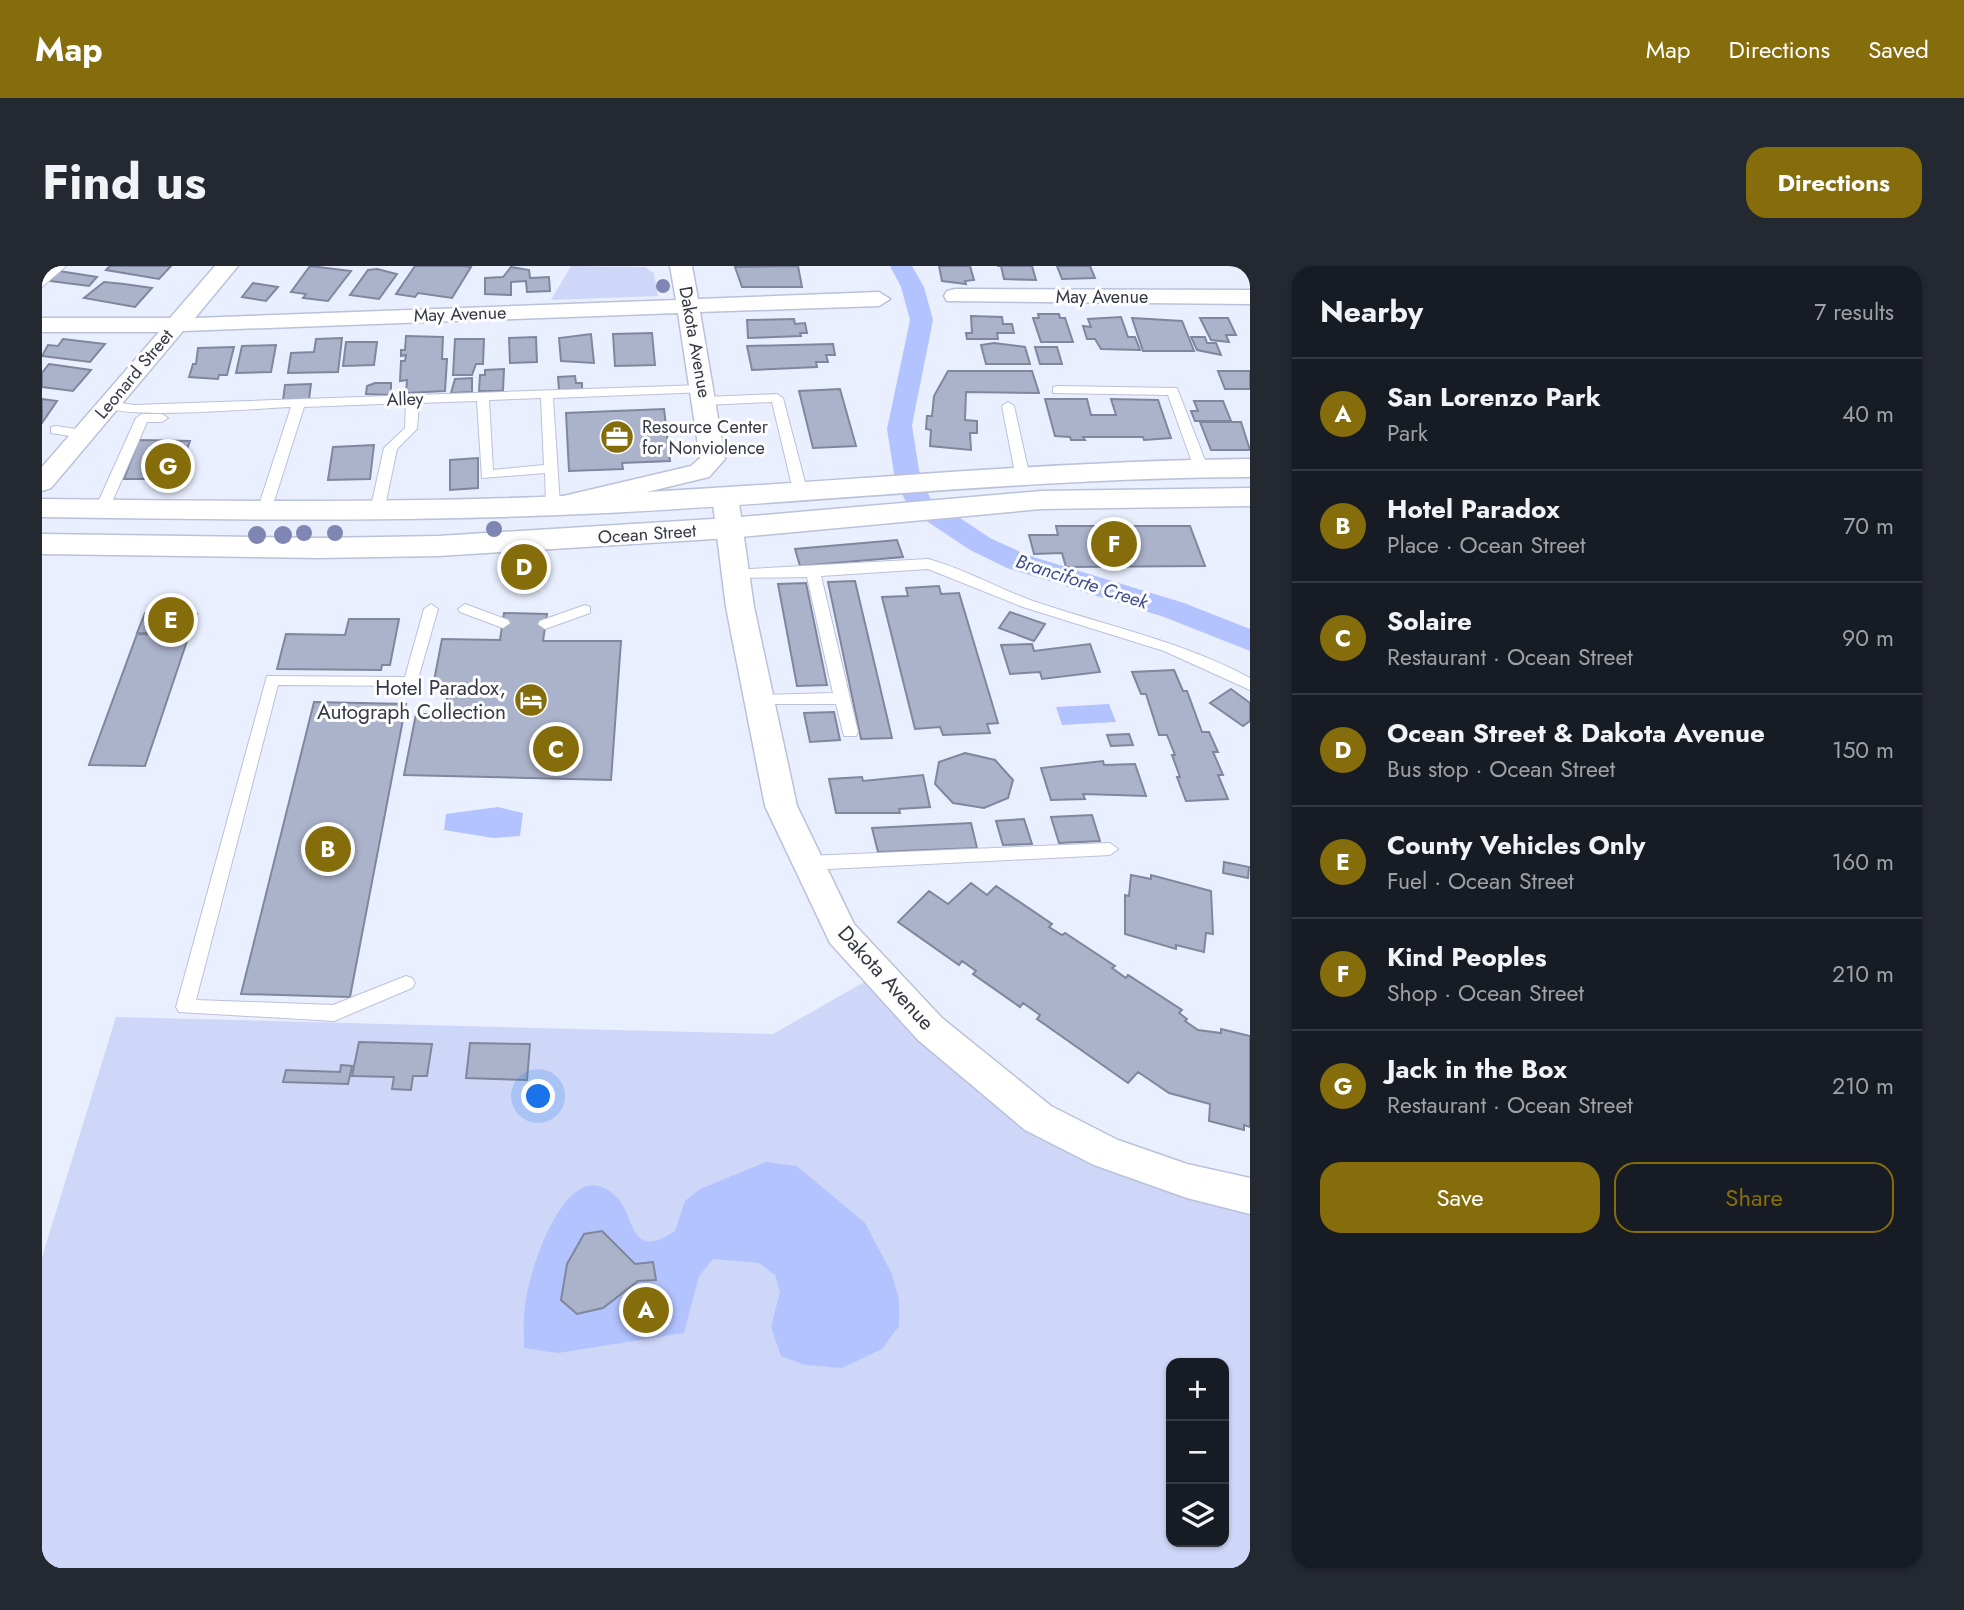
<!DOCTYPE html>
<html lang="en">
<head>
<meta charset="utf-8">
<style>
  body { margin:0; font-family:Jost,sans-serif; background:#242831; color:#f1f3f6 }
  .controls { position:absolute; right:21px; bottom:21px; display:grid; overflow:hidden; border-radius:14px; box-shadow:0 2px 5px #0004 }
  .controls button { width:63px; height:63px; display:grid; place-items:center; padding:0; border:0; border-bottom:2px solid #363941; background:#171b24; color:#f1f3f6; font:35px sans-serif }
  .you { position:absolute; left:497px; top:831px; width:24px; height:24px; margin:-18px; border:5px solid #fff; border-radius:50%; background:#1a73e8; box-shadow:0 0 0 10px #1a73e833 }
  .badge { display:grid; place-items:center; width:46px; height:46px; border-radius:50%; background:#866d0c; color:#fff; font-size:23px; font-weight:700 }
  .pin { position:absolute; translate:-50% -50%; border:4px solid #fff; box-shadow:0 2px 7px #0006 }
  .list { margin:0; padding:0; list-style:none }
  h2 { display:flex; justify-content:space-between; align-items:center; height:91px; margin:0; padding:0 28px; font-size:30px }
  h2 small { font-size:23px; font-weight:400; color:#9ea1a6 }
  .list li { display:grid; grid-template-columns:46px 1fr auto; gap:21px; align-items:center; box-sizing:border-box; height:112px; padding:0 28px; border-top:2px solid #363941 }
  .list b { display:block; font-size:26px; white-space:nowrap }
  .list p { margin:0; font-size:23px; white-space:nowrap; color:#9ea1a6 }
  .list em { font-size:23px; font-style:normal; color:#9ea1a6 }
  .actions { display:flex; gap:14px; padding:21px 28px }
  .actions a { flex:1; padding:16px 0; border:2px solid #866d0c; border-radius:21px; text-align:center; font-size:24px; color:#866d0c }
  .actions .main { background:#866d0c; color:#fff }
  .icon { flex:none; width:38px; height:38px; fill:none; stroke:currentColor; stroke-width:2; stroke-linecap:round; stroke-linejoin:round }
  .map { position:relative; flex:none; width:1208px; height:1302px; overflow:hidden; border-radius:21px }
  header { display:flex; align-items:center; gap:42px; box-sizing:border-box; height:98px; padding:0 35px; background:#866d0c; color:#fff }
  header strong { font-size:33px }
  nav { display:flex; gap:38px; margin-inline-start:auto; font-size:24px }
  .intro { display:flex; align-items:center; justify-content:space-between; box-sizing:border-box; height:168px; padding:0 42px }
  h1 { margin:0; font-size:49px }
  .button { padding:18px 32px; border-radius:21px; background:#866d0c; color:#fff; font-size:24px; font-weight:700 }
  main { display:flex; gap:42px; padding:0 42px }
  aside { flex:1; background:#171b24; border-radius:21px; box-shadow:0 2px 5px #0004 }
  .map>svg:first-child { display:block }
  .green { fill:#ced7f8; fill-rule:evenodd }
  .water { fill:#b3c3ff }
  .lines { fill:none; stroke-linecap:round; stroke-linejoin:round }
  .canal { fill:#b3c3ff; fill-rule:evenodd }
  .building { fill:#abb3cb; stroke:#7f869d; stroke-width:2 }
  .service-casing { stroke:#bac1da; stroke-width:2 }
  .minor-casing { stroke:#bac1da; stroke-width:3 }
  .primary-casing { stroke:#bac1da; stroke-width:3 }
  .service { fill:#fff; fill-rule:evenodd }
  .minor { fill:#fff; fill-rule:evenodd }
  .primary { fill:#fff; fill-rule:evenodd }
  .tree { fill:#7f86b3 }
  .labels { text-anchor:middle; stroke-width:6; stroke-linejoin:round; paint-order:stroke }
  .far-street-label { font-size:18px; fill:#363943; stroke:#fdfdfd }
  .far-poi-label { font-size:18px; fill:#363943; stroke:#fdfdfd; text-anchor:start }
  .far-water-label { font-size:19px; font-style:italic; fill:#3f4c92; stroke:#fdfdfd }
  .poi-label { font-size:21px; fill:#363943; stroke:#fdfdfd; text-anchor:end }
  .street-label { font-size:21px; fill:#363943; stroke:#fdfdfd }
</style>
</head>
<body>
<header>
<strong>Map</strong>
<nav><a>Map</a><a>Directions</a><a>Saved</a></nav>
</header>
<div class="intro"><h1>Find us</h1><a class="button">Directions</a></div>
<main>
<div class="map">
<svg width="1208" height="1302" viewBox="0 0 1208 1302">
  <rect width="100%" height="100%" fill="#eaefff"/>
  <!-- green -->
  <path class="green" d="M529,0L603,1L612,7L616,30L509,34Z
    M833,710L1030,863L1208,924V1302H0V991L74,751L731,768ZM1129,1097H1182V1276H1129Z"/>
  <!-- water -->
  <path class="water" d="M1067,438L1074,456L1020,459L1014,441Z
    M456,541L481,547L478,570L451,572L402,564L404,548Z
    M724,896L755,900L823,957L850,1008L857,1034V1060L840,1083L800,1102L763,1099L739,1090L729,1061L738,1026L733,1009L717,997L671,993L657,1010L642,1067L516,1087L482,1082C482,1068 481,1053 483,1039C486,1009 520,901 562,922C591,936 585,969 603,975C614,978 624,970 633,965L643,935L658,923Z"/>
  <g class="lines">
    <!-- canal -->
    <path class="canal" d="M848,0H870L882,21L891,54L870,159L877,204L888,232L948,272L985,289L1142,337L1208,363V385L1122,351L965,302L928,284L868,244L853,214L845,163L868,54L859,21Z"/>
  </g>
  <!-- building -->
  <path class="building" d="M68,0H129L117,13L64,4Z
    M268,0L309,5L286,35L261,32L264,28L249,26Z
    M373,0H421L429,1L410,32L376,27L373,31L354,28Z
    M756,0L760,21H700L693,1Z
    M897,0H928L932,14L923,15L924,18L900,15Z
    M955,0H990L994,14L962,13L959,0Z
    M1015,0H1048L1053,12L1020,13Z
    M469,1L487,4L488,12L507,11L508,25L485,26L484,15L469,16V29L443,28V12L461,11Z
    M335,3L355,8L337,33L308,29L326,4Z
    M17,5L55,11L47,20L8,15Z
    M62,16L82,18L110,22L93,41L42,32Z
    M211,17L236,21L224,35L200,31Z
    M996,48H1017L1018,52H1023L1031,76H999L991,52H997Z
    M929,50L960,51L961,58H970L972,67H955L956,73H925L924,67H930Z
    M1079,51L1086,71H1093L1098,84L1059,83L1053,73H1045L1041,60L1049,61L1046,53Z
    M1090,52L1140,55L1152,85H1101Z
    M1158,52H1186L1194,69H1184L1187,76L1169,74Z
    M752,53L753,58L763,57L765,67H758L759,70L706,72L705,54Z
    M610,67L613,99L573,100L571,68Z
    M549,68L552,97L519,95L517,72Z
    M364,70L401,71L400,93H405L403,125L364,127L365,114L358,115L359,95H363L364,89L359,90V84H363Z
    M494,71L495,96L468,97L467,72Z
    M1149,71H1163L1165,77H1174L1179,89L1155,84Z
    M300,72L296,106L246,107L249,87L272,86L274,73Z
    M21,73L63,78L48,96L0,90L6,79L16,80Z
    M413,73H442L441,98H434L430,109H411Z
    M304,76H335L332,99L301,100Z
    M952,77L983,81L988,98H944L939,79Z
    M791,78L793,89H784L786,96H774L775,101L710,104L705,80Z
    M234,79L229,106L194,107L200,80Z
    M192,81L185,109H177L176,113L147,111L151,98H154L156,82Z
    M993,81H1015L1020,98H998Z
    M7,98L49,104L31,125L0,121V107Z
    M462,103L461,125H437L438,109H443V104Z
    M906,105H990L997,127L924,126L923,154L935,155V167H928L929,184L888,180L889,164L884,163L885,150H890L892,130Z
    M1176,105H1208V123H1183Z
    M533,110L534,117H540V123L517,124L516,111Z
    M430,112V126L409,127L413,113Z
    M333,117H349V129L324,128L325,120Z
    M269,118L267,133L241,134L243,119Z
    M798,123L814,180L771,182L757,125Z
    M0,133L15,135L0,157Z
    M1003,133H1045L1049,149H1074L1069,133L1116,134L1129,172L1102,174L1101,171H1041L1043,174H1029L1028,171L1013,170Z
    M1152,135H1181L1189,155H1153L1149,145H1156Z
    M622,143L628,195L580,197L581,203L527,205L524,147Z
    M1158,156H1199L1208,184H1169Z
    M97,174L148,175L134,213H82Z
    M332,179L328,213L286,214L291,181Z
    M436,192V222L408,224V194Z
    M1014,260H1148L1163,300L1024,301L1020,287L992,288L987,269H1016Z
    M855,274L861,291L758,300L753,283Z
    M813,315L850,472L819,473L786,316Z
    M764,317L785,419L755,420L736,318Z
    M897,320L899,328L917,327L956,457L945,458L948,467L901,469L898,461L873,463L840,331L866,330L864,322Z
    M968,346L1003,358L992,375L957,362Z
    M103,347L155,348L147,368L95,367Z
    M462,347L505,348L501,375H579L569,514L362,509L374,448H402L407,421L391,420L400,373L458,374Z
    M307,353H357L348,399H340L339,404L235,403L244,368L303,369Z
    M95,368L147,369L103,500L47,499Z
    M990,378L992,385L1048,378L1058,406L1000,413L998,406L968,408L959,379Z
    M1132,404L1141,425H1145L1160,466H1167L1176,486H1171L1181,509H1176L1186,533L1144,535L1135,511H1138L1130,489H1133L1125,469H1117L1104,428H1099L1090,406Z
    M1189,423L1208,437V455L1201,460L1168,437Z
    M272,436L364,438L308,731L199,728Z
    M792,446L798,474L768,476L762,447Z
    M1087,468L1091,479L1069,480L1065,469Z
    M923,487L953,494L971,514L966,532L942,542L911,537L893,518L897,496Z
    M1061,495L1062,499L1093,498L1104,530L1041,528L1043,533L1009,534L999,502Z
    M881,509L888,541L857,543L858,547H794L787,513L820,511L821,515Z
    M1050,549L1058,575L1017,577L1009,551Z
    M982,553L990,578L961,579L954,555Z
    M929,557L935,582L836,586L830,562Z
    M1182,596L1207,601L1206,612L1181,607Z
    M1089,609L1109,613V609L1169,625L1171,668L1164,667L1162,686L1134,679V683L1083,668V629L1087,630Z
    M929,617L945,629L954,620L1010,658L1007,661L1020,669L1023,667L1073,700L1070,702L1084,712L1086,709L1140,744L1137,747L1145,753L1143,755L1156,764L1179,767V763L1208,770V861L1202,859V864L1167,855L1168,838L1127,827L1096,806L1086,817L995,753L998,749L981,737L978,741L931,708L934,705L920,695L917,699L856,656L887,625L906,638Z
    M317,776L390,778L385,810H371L369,824L350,823L352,811L310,810Z
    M428,777L488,778L485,814L424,812Z
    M299,799L310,800L306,818L241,816L244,804L298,806Z
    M560,965L593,998L611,996L614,1014L596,1015L561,1042L535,1048L519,1034L525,998L542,968Z"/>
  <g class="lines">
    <!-- service casing -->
    <g class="service-casing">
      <path id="service" d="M12,0H24L0,21V12Z
        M660,119L664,120V126L511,132L518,239L511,243L504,239L503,207L440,212L435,135L377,137L375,163L355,183L342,245L335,249L328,245L342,182L363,162L364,137L262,141L229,245L222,249L215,245L249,141C217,142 79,155 60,139L66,135L92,139ZM499,132L502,199L451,204L447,134Z
        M1015,120L1135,122L1166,202L1159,206L1152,202L1126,129L1011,127V121Z
        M735,128L741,132L765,224L763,227H753L751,224L730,136L663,139L657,135L663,131Z
        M966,136L972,140L987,207L980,211L973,207L960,140Z
        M100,148H120L126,152L120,156H105L67,243L60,247L55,246L53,243L94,152Z
        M14,160L41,164L47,168L41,172L9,167V161Z
        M886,293C923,303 955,322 991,335C1064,360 1140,375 1208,412V424L1122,385L981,341L886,303L779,310L816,466L814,470H802L794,438H712L709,434L717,429L791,427L765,311L694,312L687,307L689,304Z
        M389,338L396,343L374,420L236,419L154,734L291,739L364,710L370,712L373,717L370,722L292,755L137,746L134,741L225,410L363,411L382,343Z
        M423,338L466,354L468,357L461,362L418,346L416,343Z
        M543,339L548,341V347L503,363L496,358L498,355Z
        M1068,577L1076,583L1068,589L766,604L758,597L766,590Z"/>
    </g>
    <!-- minor casing -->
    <g class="minor-casing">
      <path id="minor" d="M173,0H196L153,52L634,34L628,0H650L656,33L837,26L848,33L837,40L658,46L683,193L667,211L522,246L513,244L509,238L513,232L649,200L658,192L636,47L141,65L9,222L0,225V201L117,66H0V52H128Z
        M913,23L1208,24V38L905,35L902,30L905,25Z
        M683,222L692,224L696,230L712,341L755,540L812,658L900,752L1009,840L1076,874L1145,898L1208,912V948L1145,932L1052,899L983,864L876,774L788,677L723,540L684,341L670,230L674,224Z"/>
    </g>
    <!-- primary casing -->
    <g class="primary-casing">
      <path id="primary" d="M1208,193V211C993,212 780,236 565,247C377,256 188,254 0,251V233C188,235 377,238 565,228C780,218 993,195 1208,193Z
        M1208,222V240L999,243L687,272L396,290L276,292L0,288V268L276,272L396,270L687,252L999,225Z"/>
    </g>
    <!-- service -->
    <use href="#service" class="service"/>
    <!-- minor -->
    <use href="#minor" class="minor"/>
    <!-- primary -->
    <use href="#primary" class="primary"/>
  </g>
  <!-- trees -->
  <g class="tree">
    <circle cx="621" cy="20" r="7"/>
    <circle cx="452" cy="263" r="8"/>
    <circle cx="262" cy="267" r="8"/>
    <circle cx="293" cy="267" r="8"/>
    <circle cx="215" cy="269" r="9"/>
    <circle cx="241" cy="269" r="9"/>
  </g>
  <!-- icons -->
  <defs>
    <g id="office-disc" transform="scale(1.75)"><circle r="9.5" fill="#866d0c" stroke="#fdfdfd"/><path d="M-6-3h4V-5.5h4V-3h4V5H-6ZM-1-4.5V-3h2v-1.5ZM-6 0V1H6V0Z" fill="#fff"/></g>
    <g id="hotel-disc" transform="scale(1.75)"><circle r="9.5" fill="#866d0c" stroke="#fdfdfd"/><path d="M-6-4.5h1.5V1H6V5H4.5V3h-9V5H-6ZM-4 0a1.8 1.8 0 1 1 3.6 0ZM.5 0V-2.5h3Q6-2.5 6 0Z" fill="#fff"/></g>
  </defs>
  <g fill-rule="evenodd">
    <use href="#office-disc" x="575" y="171"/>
    <use href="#hotel-disc" x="489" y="434"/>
  </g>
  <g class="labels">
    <!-- far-street labels -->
    <g class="far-street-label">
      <text x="1060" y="37">May Avenue</text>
      <text transform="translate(418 48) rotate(-2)" y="6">May Avenue</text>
      <text transform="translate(653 76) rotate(80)" y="6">Dakota Avenue</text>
      <text transform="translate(92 108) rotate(-50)" y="6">Leonard Street</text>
      <text transform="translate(363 133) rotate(-2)" y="6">Alley</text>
      <text transform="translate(605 268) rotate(-4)" y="6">Ocean Street</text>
    </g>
    <!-- far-poi labels -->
    <g class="far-poi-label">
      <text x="600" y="167">Resource Center<tspan x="600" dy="21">for Nonviolence</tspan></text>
    </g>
    <!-- far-water labels -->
    <g class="far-water-label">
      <text transform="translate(1040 315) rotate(18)" y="7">Branciforte Creek</text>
    </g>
    <!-- poi labels -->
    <g class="poi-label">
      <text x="464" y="429">Hotel Paradox,<tspan x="464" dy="24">Autograph Collection</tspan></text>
    </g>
    <!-- street labels -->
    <g class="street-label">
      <text transform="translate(844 712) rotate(48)" y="7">Dakota Avenue</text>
    </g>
  </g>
</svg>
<div class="controls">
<button>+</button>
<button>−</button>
<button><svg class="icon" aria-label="layers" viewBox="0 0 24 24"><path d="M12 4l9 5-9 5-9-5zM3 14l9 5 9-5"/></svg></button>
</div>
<div class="you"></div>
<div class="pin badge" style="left:604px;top:1044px">A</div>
<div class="pin badge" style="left:286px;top:583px">B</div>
<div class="pin badge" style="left:514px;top:483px">C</div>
<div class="pin badge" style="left:482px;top:301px">D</div>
<div class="pin badge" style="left:129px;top:354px">E</div>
<div class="pin badge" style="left:1072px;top:278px">F</div>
<div class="pin badge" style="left:126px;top:200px">G</div>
</div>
<aside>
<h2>Nearby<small>7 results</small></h2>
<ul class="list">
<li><span class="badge">A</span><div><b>San Lorenzo Park</b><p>Park</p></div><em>40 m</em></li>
<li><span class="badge">B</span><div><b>Hotel Paradox</b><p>Place · Ocean Street</p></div><em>70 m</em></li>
<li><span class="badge">C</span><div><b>Solaire</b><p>Restaurant · Ocean Street</p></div><em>90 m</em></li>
<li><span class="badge">D</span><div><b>Ocean Street &amp; Dakota Avenue</b><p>Bus stop · Ocean Street</p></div><em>150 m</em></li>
<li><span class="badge">E</span><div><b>County Vehicles Only</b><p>Fuel · Ocean Street</p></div><em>160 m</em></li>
<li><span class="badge">F</span><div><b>Kind Peoples</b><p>Shop · Ocean Street</p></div><em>210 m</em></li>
<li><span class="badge">G</span><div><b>Jack in the Box</b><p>Restaurant · Ocean Street</p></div><em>210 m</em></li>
</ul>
<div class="actions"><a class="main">Save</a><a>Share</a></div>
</aside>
</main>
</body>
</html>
